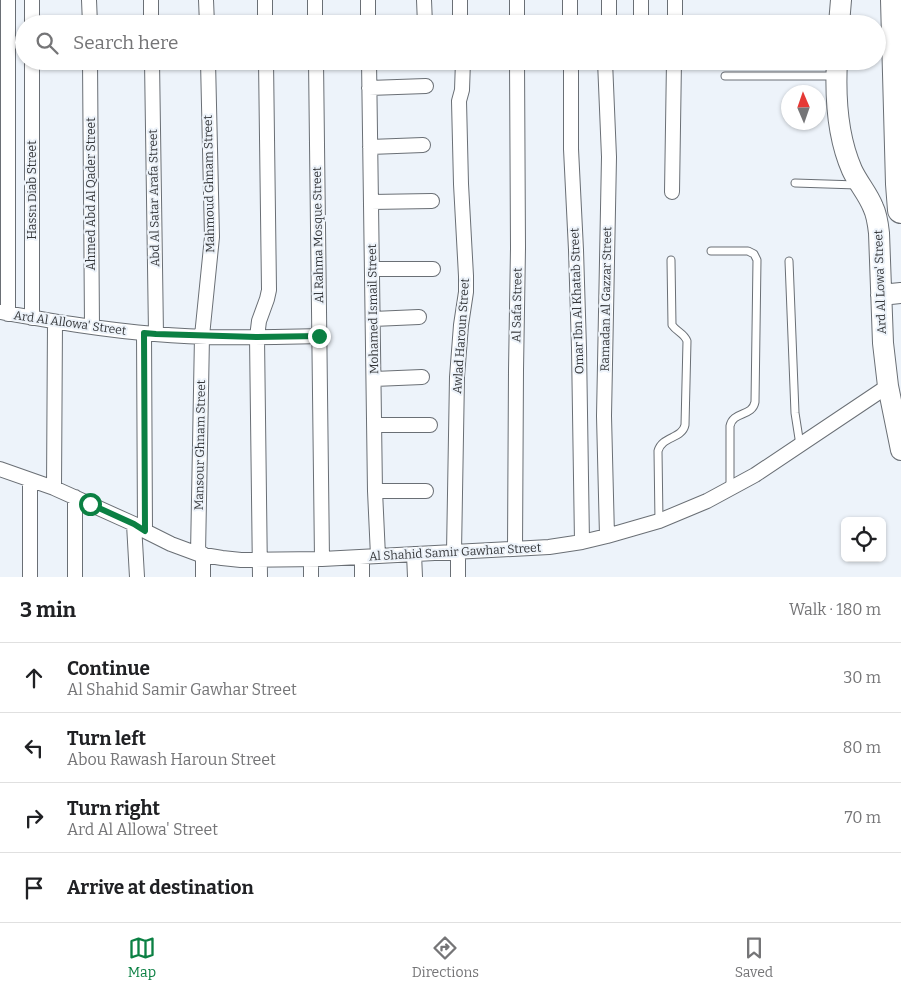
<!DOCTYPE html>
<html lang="en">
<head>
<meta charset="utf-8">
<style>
  body { margin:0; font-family:Bitter,serif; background:#f6f6f6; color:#202124 }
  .controls { position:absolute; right:15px; bottom:15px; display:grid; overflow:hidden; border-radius:8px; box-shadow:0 1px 4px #0004 }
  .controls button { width:45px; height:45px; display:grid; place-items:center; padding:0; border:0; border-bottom:1px solid #e0e0e0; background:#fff; color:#202124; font:25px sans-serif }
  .compass { position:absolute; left:781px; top:85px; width:45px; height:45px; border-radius:50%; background:#fff; box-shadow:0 1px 4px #0004; rotate:358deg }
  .stop { position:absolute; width:15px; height:15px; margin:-11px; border:4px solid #0b8043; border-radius:50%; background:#fff }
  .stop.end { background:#0b8043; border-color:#fff; box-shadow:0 1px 5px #0008 }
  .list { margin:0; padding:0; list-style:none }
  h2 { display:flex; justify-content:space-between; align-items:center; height:65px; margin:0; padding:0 20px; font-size:21px }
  h2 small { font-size:16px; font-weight:400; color:#757577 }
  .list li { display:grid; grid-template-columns:32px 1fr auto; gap:15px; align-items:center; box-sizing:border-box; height:70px; padding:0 20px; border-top:1px solid #e0e0e0 }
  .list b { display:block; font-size:19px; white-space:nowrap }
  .list p { margin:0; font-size:16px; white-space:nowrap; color:#757577 }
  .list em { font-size:16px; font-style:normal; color:#757577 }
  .icon { flex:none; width:28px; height:28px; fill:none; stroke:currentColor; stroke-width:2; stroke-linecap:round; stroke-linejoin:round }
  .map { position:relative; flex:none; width:901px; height:577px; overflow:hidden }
  .search { position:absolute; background:#fff; box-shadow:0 1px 4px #0004; left:15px; right:15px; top:15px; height:55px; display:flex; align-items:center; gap:12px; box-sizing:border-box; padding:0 18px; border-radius:28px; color:#757577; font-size:19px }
  .sheet { height:345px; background:#fff }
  nav { display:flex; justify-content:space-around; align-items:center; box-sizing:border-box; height:70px; border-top:1px solid #e0e0e0; background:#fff; font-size:14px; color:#757577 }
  nav a { display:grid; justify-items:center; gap:2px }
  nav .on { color:#0b8043 }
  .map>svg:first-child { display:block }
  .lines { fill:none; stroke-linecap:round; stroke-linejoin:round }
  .lane-casing { stroke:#6a6f75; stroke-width:9 }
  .street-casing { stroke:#6a6f75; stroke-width:16 }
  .secondary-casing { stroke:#6a6f75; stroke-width:22 }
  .highway-casing { stroke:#6a6f75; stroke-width:28 }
  .lane { stroke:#fff; stroke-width:7 }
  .street { stroke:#fff; stroke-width:14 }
  .secondary { stroke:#fff; stroke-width:20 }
  .highway { stroke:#fff; stroke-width:26 }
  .route { stroke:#0b8043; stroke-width:6 }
  .labels { text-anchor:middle; stroke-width:4; stroke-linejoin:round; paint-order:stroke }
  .street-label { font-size:12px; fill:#343639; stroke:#edf3fa }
</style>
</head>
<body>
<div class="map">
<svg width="901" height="577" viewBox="0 0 901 577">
  <rect width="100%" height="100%" fill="#edf3fa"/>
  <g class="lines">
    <!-- lane casing -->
    <g class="lane-casing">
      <path id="lane" d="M725,76H834
        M795,183L857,185
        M711,251H748L754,254L757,260L755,402C752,417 733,411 730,426V488
        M789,261L795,413L800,445
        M659,521L658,451C662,436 682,439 685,425L687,341C684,333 677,332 672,325L671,260"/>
    </g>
    <!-- street casing -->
    <g class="street-casing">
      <path id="street" d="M8,0V314
        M89,0L90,24
        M151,0V24
        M206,0L207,24
        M265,0V24
        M315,0V24
        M368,0V24
        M424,0L425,24
        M460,0V24
        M517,0V24
        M609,0V24
        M32,24V0
        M570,24V0
        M641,24V0
        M675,24V0
        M90,61L92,326
        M152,61L156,334
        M316,61L322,559
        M369,61L375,491L378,556
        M571,61V149L576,250L579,348L582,542
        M605,61L609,157L604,416L607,536
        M369,88L426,86
        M370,147L423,145
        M672,192L674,61
        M371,202L432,201
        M372,269H433
        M0,312C52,321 103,330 155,334C209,339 265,337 319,336
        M32,318V61
        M373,319L419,317
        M144,333L145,531
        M374,379L422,377
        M374,425H430
        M0,469L54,488L134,524L145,531L171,544L198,554L222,558L241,560L322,559L549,547L582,542L607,536L659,521L707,501L755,475L888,386
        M54,488L55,322
        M375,491H426
        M75,497V577
        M134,524L137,577
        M515,549L516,370L518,248L517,61
        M454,552L457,377L461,325L466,292V276L461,184L459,101L462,90L463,61
        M458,552V577
        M198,554L202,336L212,237L208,61
        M203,554V577
        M414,554L415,577
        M362,557V577
        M311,560V577
        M30,577V480
        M260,577L257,337L259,321L267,299L269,290L266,61"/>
    </g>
    <!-- secondary casing -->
    <g class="secondary-casing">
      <path id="secondary" d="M839,24L841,0
        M837,61C835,98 837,136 852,170C858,183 868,194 873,207C877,215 878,224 879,233L883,343L888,386L901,450
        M881,295L901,293"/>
    </g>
    <!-- highway casing -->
    <g class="highway-casing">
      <path id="highway" d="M894,0L899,184L901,210"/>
    </g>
    <!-- lane -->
    <use href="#lane" class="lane"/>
    <!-- street -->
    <use href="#street" class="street"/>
    <!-- secondary -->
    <use href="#secondary" class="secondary"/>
    <!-- highway -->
    <use href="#highway" class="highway"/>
  </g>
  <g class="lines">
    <!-- route -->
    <path class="route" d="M90,504L134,524L145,531L144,333L156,334L257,337L319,336"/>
  </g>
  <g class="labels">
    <!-- street labels -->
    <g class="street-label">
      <text transform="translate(209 184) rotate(-91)" y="4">Mahmoud Ghnam Street</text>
      <text transform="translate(32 190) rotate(-90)" y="4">Hassn Diab Street</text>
      <text transform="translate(91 194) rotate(-90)" y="4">Ahmed Abd Al Qader Street</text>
      <text transform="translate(154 198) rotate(-91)" y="4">Abd Al Satar Arafa Street</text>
      <text transform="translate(318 235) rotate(-91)" y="4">Al Rahma Mosque Street</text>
      <text transform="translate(880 282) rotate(-92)" y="4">Ard Al Lowa' Street</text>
      <text transform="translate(606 299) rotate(-89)" y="4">Ramadan Al Gazzar Street</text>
      <text transform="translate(577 301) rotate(-92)" y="4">Omar Ibn Al Khatab Street</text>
      <text transform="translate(517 305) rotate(-89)" y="4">Al Safa Street</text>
      <text transform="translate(373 309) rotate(-91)" y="4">Mohamed Ismail Street</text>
      <text transform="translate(70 323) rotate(8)" y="4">Ard Al Allowa' Street</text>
      <text transform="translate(461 336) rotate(-86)" y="4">Awlad Haroun Street</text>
      <text transform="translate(200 445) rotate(-89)" y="4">Mansour Ghnam Street</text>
      <text transform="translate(455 552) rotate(-3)" y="4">Al Shahid Samir Gawhar Street</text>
    </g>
  </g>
</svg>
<div class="controls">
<button><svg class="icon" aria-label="locate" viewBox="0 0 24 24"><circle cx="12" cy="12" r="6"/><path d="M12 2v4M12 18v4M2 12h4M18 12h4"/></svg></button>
</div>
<svg class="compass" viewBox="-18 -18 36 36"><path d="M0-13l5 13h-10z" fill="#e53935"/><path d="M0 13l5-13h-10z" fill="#757577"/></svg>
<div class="stop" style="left:90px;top:504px"></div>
<div class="stop end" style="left:319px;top:336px"></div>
<div class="search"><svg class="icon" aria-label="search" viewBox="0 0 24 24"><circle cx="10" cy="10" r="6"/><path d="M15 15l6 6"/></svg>Search here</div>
</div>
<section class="sheet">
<h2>3 min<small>Walk · 180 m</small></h2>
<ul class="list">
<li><svg class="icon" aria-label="ahead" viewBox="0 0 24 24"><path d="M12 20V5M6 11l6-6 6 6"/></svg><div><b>Continue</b><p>Al Shahid Samir Gawhar Street</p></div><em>30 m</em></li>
<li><svg class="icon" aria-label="left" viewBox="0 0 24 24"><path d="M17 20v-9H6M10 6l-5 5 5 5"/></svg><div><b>Turn left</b><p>Abou Rawash Haroun Street</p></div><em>80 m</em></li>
<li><svg class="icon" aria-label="right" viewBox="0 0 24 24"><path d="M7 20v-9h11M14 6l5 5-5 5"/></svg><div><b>Turn right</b><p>Ard Al Allowa' Street</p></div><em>70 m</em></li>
<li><svg class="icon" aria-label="arrive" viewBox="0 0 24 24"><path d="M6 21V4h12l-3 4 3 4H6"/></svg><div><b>Arrive at destination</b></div></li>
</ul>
</section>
<nav>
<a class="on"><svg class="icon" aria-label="map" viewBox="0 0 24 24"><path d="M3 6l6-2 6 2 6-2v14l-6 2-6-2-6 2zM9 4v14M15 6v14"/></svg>Map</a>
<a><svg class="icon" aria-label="directions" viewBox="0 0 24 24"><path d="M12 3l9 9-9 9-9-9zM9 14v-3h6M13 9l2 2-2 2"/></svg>Directions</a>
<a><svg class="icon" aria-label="saved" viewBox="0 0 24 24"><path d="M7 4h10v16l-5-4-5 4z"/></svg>Saved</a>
</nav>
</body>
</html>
